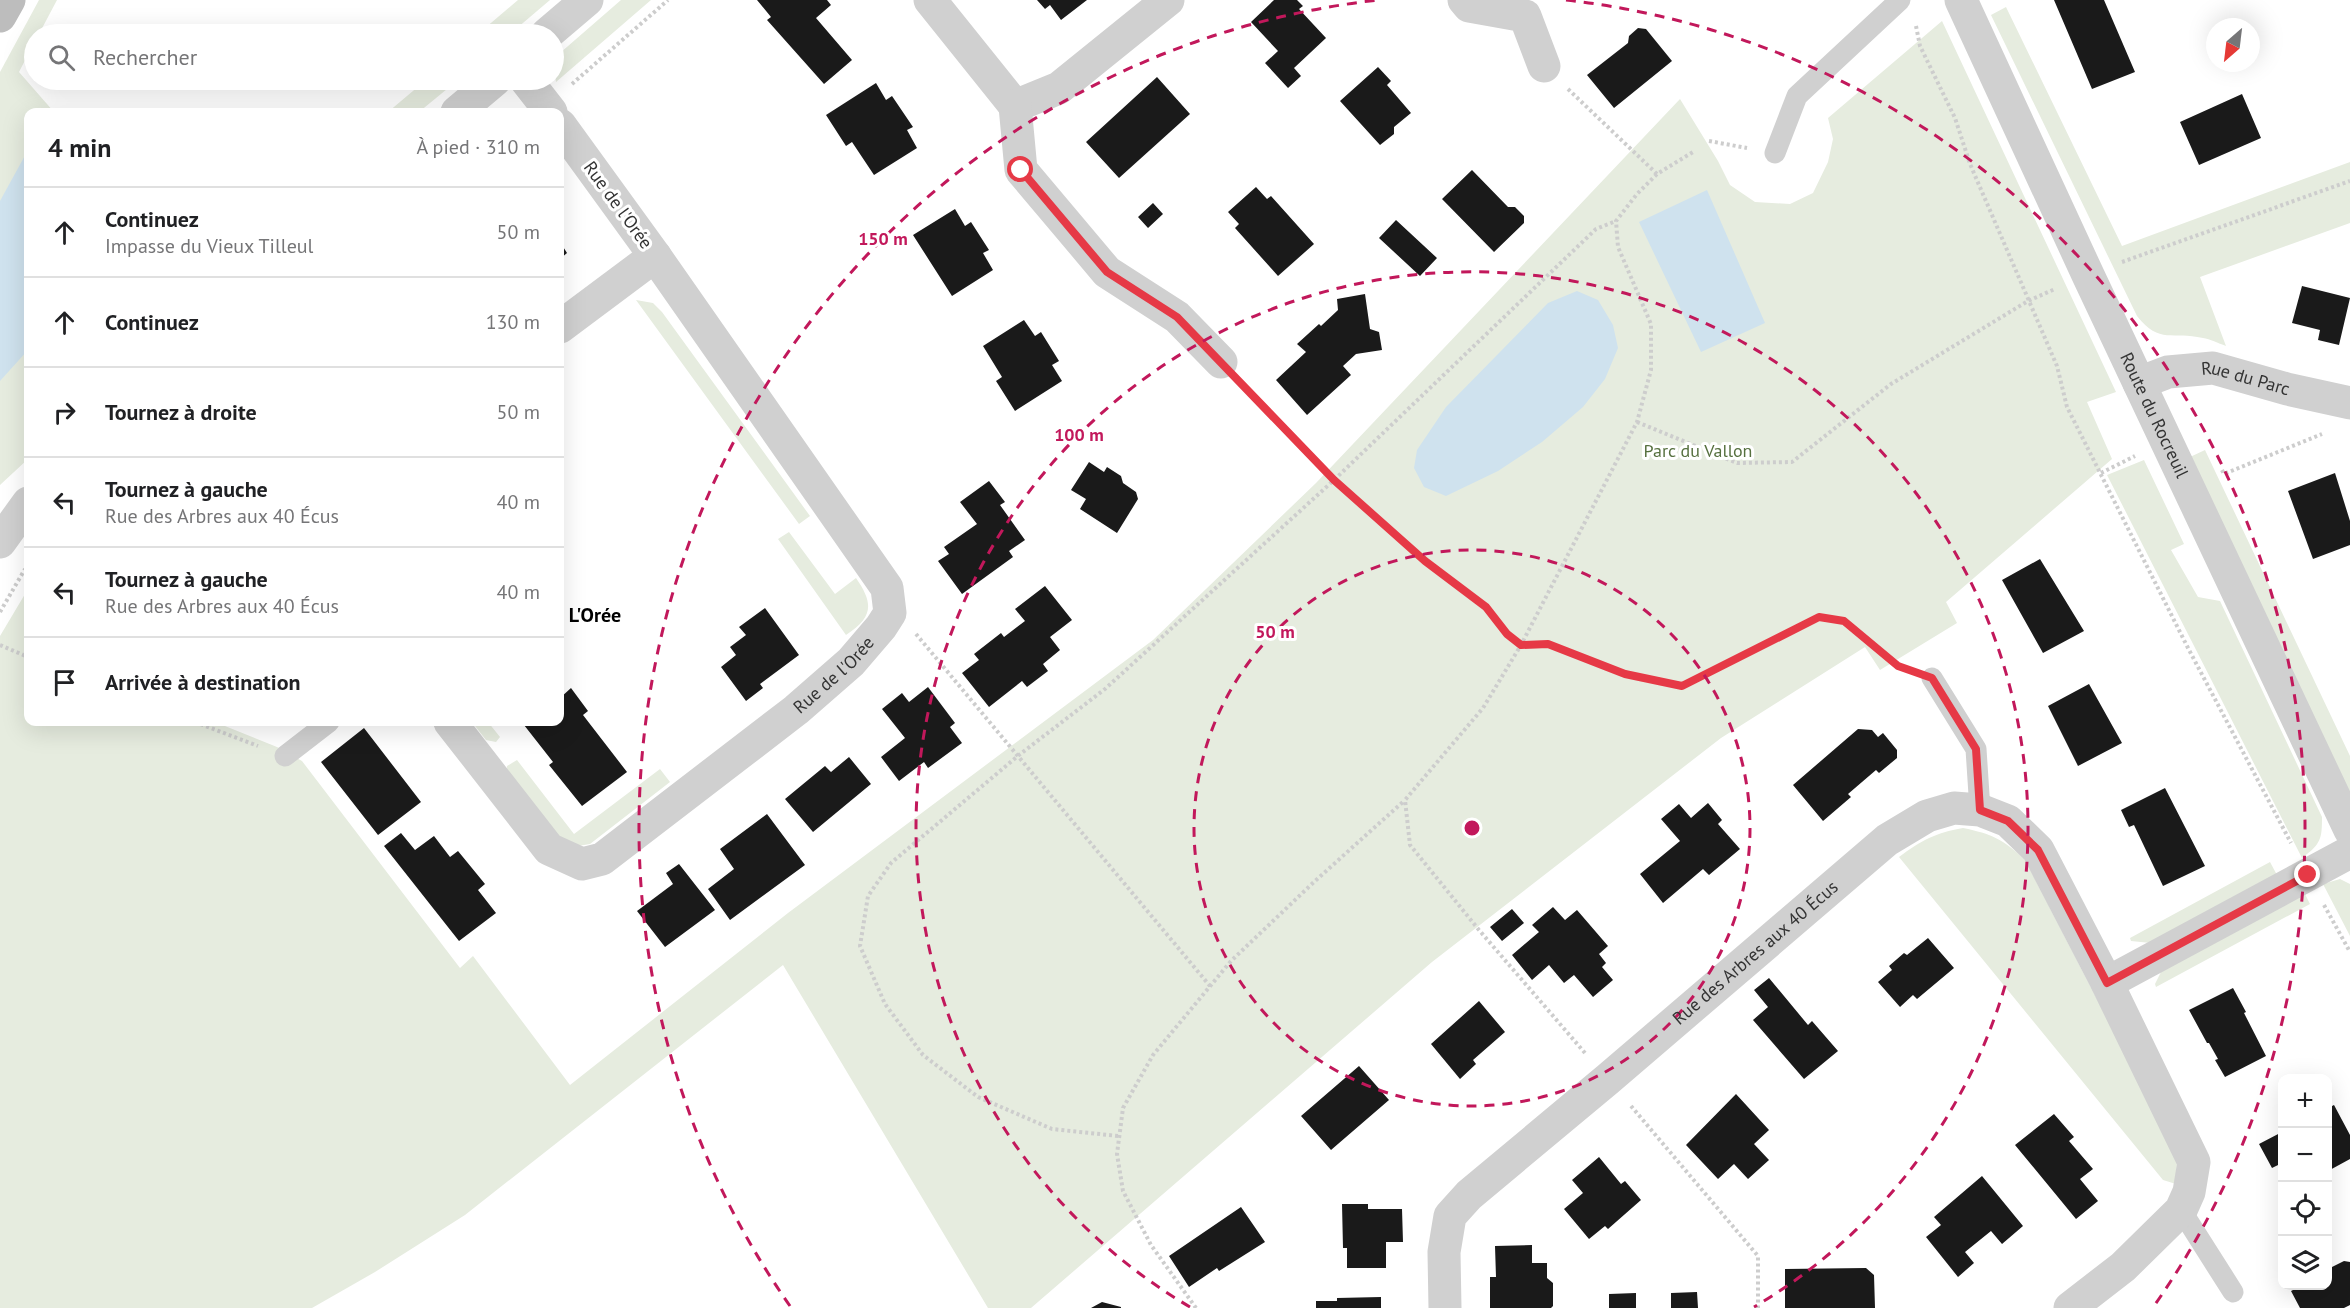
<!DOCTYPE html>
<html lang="fr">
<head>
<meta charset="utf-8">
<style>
  body { margin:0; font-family:"PT Sans",sans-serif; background:#f6f6f6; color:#202124 }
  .controls { position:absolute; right:18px; bottom:18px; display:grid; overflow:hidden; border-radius:12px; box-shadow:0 6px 24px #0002 }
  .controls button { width:54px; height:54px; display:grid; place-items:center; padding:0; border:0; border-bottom:2px solid #e0e0e0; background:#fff; color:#202124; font:30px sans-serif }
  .compass { position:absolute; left:2206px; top:18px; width:54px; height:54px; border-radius:50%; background:#fff; box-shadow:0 6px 24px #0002; rotate:208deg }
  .stop { position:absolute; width:18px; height:18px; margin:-14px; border:4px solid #e63946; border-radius:50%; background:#fff }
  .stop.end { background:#e63946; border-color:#fff; box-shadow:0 2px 6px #0008 }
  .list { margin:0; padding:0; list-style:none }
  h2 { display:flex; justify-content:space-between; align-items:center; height:78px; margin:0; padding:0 24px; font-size:26px }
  h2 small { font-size:20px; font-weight:400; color:#757577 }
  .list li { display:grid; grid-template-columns:39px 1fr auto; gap:18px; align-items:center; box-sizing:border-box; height:90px; padding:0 24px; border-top:2px solid #e0e0e0 }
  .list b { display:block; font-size:22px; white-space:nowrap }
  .list p { margin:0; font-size:20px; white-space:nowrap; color:#757577 }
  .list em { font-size:20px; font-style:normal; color:#757577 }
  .icon { flex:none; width:33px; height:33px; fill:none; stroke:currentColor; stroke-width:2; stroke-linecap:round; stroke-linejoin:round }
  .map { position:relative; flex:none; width:2350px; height:1308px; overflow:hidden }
  .search { position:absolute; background:#fff; box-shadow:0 6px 24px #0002; left:24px; top:24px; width:540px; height:66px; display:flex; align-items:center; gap:15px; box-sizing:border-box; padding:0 21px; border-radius:33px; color:#757577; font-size:22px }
  .panel { position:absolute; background:#fff; box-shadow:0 6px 24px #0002; left:24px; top:108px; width:540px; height:618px; border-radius:12px }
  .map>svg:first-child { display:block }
  .green { fill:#e6ecdf }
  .water { fill:#cfe2ee }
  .building { fill:#1a1a1a }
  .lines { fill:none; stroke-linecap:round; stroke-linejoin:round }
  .path { stroke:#cdcdcd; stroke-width:4; stroke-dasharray:3 3; stroke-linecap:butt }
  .service { stroke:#d0d0d0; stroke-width:21 }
  .minor { stroke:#d0d0d0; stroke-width:33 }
  .tertiary { stroke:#d0d0d0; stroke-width:33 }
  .secondary { stroke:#bdbdbd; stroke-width:33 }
  .route { stroke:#e63946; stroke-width:8 }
  .ring { fill:none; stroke:#c2185b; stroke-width:3; stroke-dasharray:10 8 }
  .labels { text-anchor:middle; stroke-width:6; stroke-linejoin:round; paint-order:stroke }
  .street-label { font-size:18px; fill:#333; stroke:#fff }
  .park-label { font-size:18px; fill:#56703f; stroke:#fff }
  .neighbourhood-label { font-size:20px; font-weight:bold; fill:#000; stroke:#fff }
  .centre { fill:#c2185b; stroke:#fff; stroke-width:3 }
  .ring-label { font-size:18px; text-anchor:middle; font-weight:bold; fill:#c2185b; stroke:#fff; stroke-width:6; stroke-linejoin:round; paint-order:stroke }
</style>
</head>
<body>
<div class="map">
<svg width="2350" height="1308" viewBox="0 0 2350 1308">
  <rect width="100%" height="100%" fill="#fff"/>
  <!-- green -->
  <path class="green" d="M39,0H57L39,34H34V43L19,72L54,112H28V459L0,485V72Z
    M518,0H550L510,34H478Z
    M621,0H651L556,82L554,67L560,53Z
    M2006,7L2122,246L2350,162V223L2200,277L2226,346C2218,343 2210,339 2203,338C2172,331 2160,345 2137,316L1991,15Z
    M1942,21L2116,392L2087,402L2112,459L1946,602L1957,623L1880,670L1865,647L1721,738L1432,962L1031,1308H988L783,965L465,1215L375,1272L312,1308H0V636L28,589V722H215L277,747L302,761L460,968L473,956L570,1085L788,913L1153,640L1316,483L1680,99L1718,161L1730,185L1755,202L1790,204L1813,193L1828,162L1833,139L1828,118Z
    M426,80H458L419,112H388Z
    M636,300L653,303L662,312L810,516L799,524Z
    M2205,450L2350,756V796L2190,457Z
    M2144,460L2184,544L2171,550L2198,597L2220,601L2322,817C2322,839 2321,844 2302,858L2107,475Z
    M789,532L835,594L856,578C874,604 873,617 846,635L778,539Z
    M472,722H488L500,737L496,742L486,740Z
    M517,760L574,834L660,769L670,782L590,844L578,846L563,843L506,775L507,766Z
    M1963,828C1992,834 2003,839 2025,860L2159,1119L2177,1162L2176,1184L2163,1180L1899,857C1922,840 1935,833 1963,828Z
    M2270,862L2277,875L2151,943L2131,941L2130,938Z
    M2340,879L2350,884V936L2323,884Z
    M2303,890L2310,904L2156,987L2155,984L2164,966Z"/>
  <!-- water -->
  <path class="water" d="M28,150V350L0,381V201Z
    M1707,190L1765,323L1701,352L1639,222Z
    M1577,291L1598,300L1613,325L1618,348L1605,379L1583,407L1542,442L1498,471L1446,496L1424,487L1414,468L1417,450L1446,407L1548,303Z"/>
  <!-- building -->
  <path class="building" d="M757,0H827L831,5L816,18L852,60L824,84L767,20L771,17Z
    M1037,0H1087L1061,20L1050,5L1045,9Z
    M1274,0H1297L1303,6L1299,9L1326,38L1294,68L1301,76L1288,88L1265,63L1278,51L1251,22Z
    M2054,0H2104L2135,72L2092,89Z
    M1638,28L1646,29L1672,61L1614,108L1587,75L1628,43L1629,36Z
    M1378,67L1391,81L1387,85L1411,113L1394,127V134L1380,145L1340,101Z
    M1157,77L1190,114L1119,178L1086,142Z
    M876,83L886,100L892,96L913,127L907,130L917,148L874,175L852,142L846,146L826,115Z
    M2242,94L2261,138L2199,165L2180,122Z
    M1472,170L1508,207H1515L1524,216V223L1494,252L1442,199Z
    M1256,187L1267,199L1271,196L1314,244L1278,276L1235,228L1239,224L1228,212Z
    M1153,203L1163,214L1148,228L1138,217Z
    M955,209L965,226L971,222L989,250L983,253L993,270L952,296L913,235Z
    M1396,220L1437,258L1420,276L1379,238Z
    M560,242L567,253L560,259Z
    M2302,286L2350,298L2339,345L2318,340L2320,330L2292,323Z
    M1365,294L1370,329L1379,332L1382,350L1356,354L1343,366L1351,375L1307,415L1276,380L1306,352L1297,344L1319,324L1321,326L1338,310L1337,299Z
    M1024,320L1035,336L1041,332L1059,361L1052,365L1062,381L1015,411L996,381L1002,377L983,346Z
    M1089,462L1104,472L1107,467L1121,476L1123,483L1136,492L1138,499L1117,533L1080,509L1086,499L1071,490Z
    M2335,473L2350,521V545L2313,559L2288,491Z
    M989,481L1005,502L1000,505L1025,540L1009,551L1013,557L962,594L938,561L949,554L944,547L977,524L960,502Z
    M2040,559L2084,631L2043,653L2002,580Z
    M1045,586L1072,620L1050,637L1060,650L1043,664L1048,671L1027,687L1022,681L989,707L962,673L979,660L974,654L1001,633L1004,637L1025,621L1015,609Z
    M765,608L799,655L760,684L763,688L746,701L721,667L736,655L730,647L746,635L739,627Z
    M2089,684L2122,743L2078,766L2048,706Z
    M928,687L955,723L950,727L962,743L928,768L924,762L899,781L881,757L905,738L882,709L902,693L909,702Z
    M571,688L588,711L583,715L627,772L582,806L549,765L553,762L524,725L529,722H560V698Z
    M364,728L421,802L378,835L321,762Z
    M1858,729L1872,730L1878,737L1883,733L1897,750V758L1879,773L1876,770L1848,794L1851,797L1823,821L1793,785Z
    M849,757L871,784L813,832L785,799L825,766L831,772Z
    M2165,788L2205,866L2163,886L2134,825L2129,827L2121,810Z
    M1708,803L1722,820L1718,824L1740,849L1709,875L1703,869L1663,903L1640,874L1680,841L1661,819L1679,804L1691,818Z
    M767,814L805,865L730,920L708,889L734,869L720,849Z
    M401,833L415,850L434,836L450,857L458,851L485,884L478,890L496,913L459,941L384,846Z
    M679,864L715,910L665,947L637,911L673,884L666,873Z
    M1553,907L1565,920L1577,910L1608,946L1599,954L1606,963L1602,967L1613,980L1593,997L1574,975L1564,983L1549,965L1532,980L1512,955L1539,932L1532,925Z
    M1512,909L1524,923L1502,941L1490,927Z
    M1928,938L1954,968L1917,999L1913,995L1900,1007L1878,982L1892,970L1889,966L1904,953L1907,955Z
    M1769,978L1808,1025L1812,1021L1838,1051L1804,1079L1753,1020L1768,1007L1754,990Z
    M2233,988L2246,1012L2244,1013L2266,1056L2225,1077L2215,1060L2218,1059L2209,1043H2207L2189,1010Z
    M1479,1001L1505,1032L1473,1060L1476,1064L1460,1079L1431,1044Z
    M1359,1066L1389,1100L1331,1150L1301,1116Z
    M1736,1094L1769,1130L1754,1144L1769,1160L1748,1179L1734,1164L1718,1179L1686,1145Z
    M2334,1105L2350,1135V1159L2328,1171V1108Z
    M2054,1114L2074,1137L2069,1141L2093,1169L2080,1179L2098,1201L2076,1219L2015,1145Z
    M2282,1132V1163L2272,1168L2259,1144Z
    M1599,1157L1621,1184L1625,1181L1641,1200L1608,1229L1605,1226L1589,1239L1564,1209L1583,1193L1572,1180Z
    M1982,1176L2023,1226L2002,1244L1991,1231L1965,1252L1974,1263L1958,1277L1926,1237L1941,1225L1934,1217Z
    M1342,1204H1368V1209H1402L1403,1242H1386V1268H1347V1248H1343Z
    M1241,1207L1265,1242L1219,1271L1217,1268L1189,1287L1169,1256Z
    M1532,1245V1263H1547V1278L1553,1283V1306L1551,1308H1490V1277H1496L1495,1246Z
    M2344,1261L2350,1262V1305L2344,1308H2300L2291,1291L2301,1286H2328V1269Z
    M1866,1268L1874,1275L1875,1308H1785V1269Z
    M1697,1292L1698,1308H1671V1293Z
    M1636,1293V1308H1609V1294Z
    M1381,1297V1308H1316V1301H1337V1298Z
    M1102,1302L1121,1307V1308H1091Z"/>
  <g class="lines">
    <!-- path -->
    <path class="path" d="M1916,26L1920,46L1955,118L1970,164L2057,366L2067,407L2188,648L2291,843
      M572,84L668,0
      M1568,89L1657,174
      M1709,141L1747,148
      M2122,262L2350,181
      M1244,387L1334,480L1426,561L1486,607L1507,634L1521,645L1637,422L1651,370V324L1618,247L1616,221L1637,194L1657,174L1693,152
      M1637,422L1737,463L1792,462L1891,384L2028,301L2055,289
      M2222,470L2224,474L2322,434
      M2101,473L2135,456
      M0,612L25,569
      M916,634L1210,986
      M0,645L28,657
      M195,722L258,746
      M2324,905L2350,952
      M1585,1053L1479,930L1410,845L1405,800L1483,708L1521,645L1548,644L1625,673L1682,686L1819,617L1844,621L1898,666L1904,668
      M1631,1106L1758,1256V1308
      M1118,1136L1052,1129L978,1097L923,1055L885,1004L860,946L868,896L891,863L1019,755L1105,689L1334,480L1596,229L1616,221
      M1196,1308L1151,1245L1123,1191L1117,1154L1123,1108L1153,1055L1231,961L1315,881L1404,801"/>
    <!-- service -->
    <path class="service" d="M1775,153L1797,96L1900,0
      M1932,678L1976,749L1980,810
      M285,756L329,722
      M2181,1210L2233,1292"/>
    <!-- minor -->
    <g class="minor">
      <path d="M930,0L1015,106L1059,88L1168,0"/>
      <path d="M1464,0L1469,6L1525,16L1544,66"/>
      <path id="s1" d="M1961,0L2088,275L2350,830"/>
      <path d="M526,80L551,112"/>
      <path d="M1015,106L1021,170L1107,272L1177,317L1221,362"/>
      <path d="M560,327L655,256"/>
      <path id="s2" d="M2139,383L2168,372L2213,368L2287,389L2350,403"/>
      <path id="s3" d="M450,722L549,849L582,864L602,859L796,710L851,662L881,627L890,613L887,588L655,256L560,125"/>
      <path d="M2107,983L2350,852"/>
      <path id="s4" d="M1445,1308L1444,1252L1450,1216L1469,1195L1608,1079L1887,840L1927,816L1954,808L1980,810L2008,821L2038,850L2107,983L2194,1162L2189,1192L2181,1210L2123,1267L2070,1308"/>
    </g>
    <!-- tertiary -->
    <path class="tertiary" d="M547,34L587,0
      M457,112L495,80
      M0,542L28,503"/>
    <!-- secondary -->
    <path class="secondary" d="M0,16L9,0"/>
  </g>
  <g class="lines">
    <!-- route -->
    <path class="route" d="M1021,170L1107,272L1177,317L1334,480L1425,561L1486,607L1507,634L1521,645L1548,644L1625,674L1682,686L1819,617L1844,621L1898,666L1932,678L1976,749L1980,810L2008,821L2038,850L2107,983L2308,875"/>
  </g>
  <!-- distance rings -->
  <g class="ring">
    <circle cx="1472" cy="828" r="278"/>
    <path d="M1190 1307A556 556 0 1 1 1754 1307"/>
    <path d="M790 1306A833 833 0 0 1 1378 0M1566 0A833 833 0 0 1 2154 1306"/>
  </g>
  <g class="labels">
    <!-- street labels -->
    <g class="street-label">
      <text transform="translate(618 205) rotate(54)" y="6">Rue de l'Orée</text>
      <text dy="6" stroke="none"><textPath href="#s2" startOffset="110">Rue du Parc</textPath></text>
      <text dy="6" stroke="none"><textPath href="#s1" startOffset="458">Route du Rocreuil</textPath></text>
      <text dy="6" stroke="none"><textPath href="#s3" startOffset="514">Rue de l'Orée</textPath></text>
      <text dy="6" stroke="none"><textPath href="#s4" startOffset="496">Rue des Arbres aux 40 Écus</textPath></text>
    </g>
    <!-- park labels -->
    <g class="park-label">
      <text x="1698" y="457">Parc du Vallon</text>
    </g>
    <!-- neighbourhood labels -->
    <g class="neighbourhood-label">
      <text x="595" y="622">L'Orée</text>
    </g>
  </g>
  <circle cx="1472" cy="828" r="9" class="centre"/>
  <g class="ring-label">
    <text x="883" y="245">150 m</text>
    <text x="1079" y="441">100 m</text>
    <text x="1275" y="638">50 m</text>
  </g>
</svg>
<div class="controls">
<button>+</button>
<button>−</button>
<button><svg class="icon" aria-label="locate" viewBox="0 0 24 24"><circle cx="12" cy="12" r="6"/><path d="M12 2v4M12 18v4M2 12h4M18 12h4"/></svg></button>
<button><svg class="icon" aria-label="layers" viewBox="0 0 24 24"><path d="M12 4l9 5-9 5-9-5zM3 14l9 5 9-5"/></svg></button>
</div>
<svg class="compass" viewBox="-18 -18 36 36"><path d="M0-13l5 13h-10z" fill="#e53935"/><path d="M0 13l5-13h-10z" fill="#757577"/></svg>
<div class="stop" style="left:1021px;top:170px"></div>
<div class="stop end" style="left:2308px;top:875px"></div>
<div class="search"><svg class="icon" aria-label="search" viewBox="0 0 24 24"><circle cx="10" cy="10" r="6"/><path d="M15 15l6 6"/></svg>Rechercher</div>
<section class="panel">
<h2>4 min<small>À pied · 310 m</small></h2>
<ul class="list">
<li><svg class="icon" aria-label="ahead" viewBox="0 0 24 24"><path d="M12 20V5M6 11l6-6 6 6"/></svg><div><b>Continuez</b><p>Impasse du Vieux Tilleul</p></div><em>50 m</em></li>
<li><svg class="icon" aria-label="ahead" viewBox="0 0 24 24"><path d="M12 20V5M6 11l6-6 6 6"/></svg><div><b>Continuez</b></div><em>130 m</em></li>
<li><svg class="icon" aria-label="right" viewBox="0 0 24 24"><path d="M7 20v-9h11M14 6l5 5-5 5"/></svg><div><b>Tournez à droite</b></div><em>50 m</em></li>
<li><svg class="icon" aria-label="left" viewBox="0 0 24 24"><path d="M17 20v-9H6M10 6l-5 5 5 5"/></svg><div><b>Tournez à gauche</b><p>Rue des Arbres aux 40 Écus</p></div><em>40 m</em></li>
<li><svg class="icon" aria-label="left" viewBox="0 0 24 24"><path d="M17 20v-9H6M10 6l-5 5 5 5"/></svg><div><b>Tournez à gauche</b><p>Rue des Arbres aux 40 Écus</p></div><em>40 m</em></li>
<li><svg class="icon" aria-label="arrive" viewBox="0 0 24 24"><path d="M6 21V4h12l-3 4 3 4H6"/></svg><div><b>Arrivée à destination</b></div></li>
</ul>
</section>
</div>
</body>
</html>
